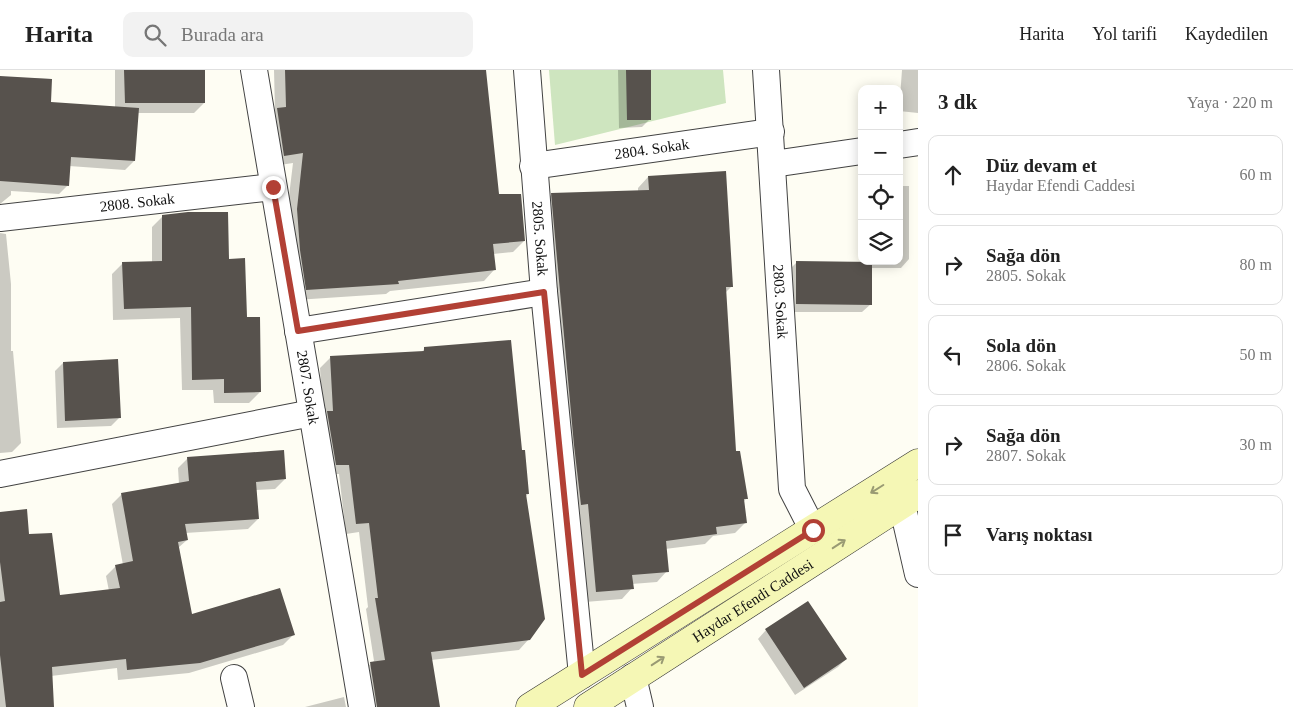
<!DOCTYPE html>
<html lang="tr">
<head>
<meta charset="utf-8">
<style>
  body { margin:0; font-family:"Times New Roman",serif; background:#f2f2f2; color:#222 }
  .controls { position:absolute; right:15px; top:15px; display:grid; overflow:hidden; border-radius:10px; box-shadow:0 2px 12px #0003 }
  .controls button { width:45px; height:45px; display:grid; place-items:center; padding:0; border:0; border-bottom:1px solid #e0e0e0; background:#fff; color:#222; font:25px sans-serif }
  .stop { position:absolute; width:15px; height:15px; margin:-11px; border:4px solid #b24035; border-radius:50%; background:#fff }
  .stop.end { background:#b24035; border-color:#fff; box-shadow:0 1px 5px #0008 }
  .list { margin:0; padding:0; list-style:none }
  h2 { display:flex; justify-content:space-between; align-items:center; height:65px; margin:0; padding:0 20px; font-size:21px }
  h2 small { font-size:16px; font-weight:400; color:#767676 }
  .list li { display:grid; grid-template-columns:32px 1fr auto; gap:15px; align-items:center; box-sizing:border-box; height:80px; margin:0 10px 10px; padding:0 10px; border:1px solid #e0e0e0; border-radius:10px }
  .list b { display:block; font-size:19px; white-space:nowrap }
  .list p { margin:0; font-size:16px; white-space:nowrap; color:#767676 }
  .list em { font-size:16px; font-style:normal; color:#767676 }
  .icon { flex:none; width:28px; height:28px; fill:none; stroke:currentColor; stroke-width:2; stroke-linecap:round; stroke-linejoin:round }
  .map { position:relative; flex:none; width:918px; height:637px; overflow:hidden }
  header { display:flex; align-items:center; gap:30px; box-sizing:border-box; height:70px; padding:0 25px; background:#fff; border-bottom:1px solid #e0e0e0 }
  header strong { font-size:24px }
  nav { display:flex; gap:28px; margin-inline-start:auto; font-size:18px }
  .search { width:350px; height:45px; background:#f2f2f2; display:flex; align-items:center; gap:12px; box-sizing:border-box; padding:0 18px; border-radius:10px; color:#767676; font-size:19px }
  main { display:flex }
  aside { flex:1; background:#fff }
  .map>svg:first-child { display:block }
  .green { fill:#cee5bf }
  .shadow { fill:#0003 }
  .building { fill:#57524d }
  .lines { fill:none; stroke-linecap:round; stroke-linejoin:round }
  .street-casing { stroke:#424242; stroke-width:28 }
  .secondary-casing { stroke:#313131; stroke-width:29 }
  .street { stroke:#fff; stroke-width:26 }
  .secondary { stroke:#f5f7b5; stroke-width:28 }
  .oneway { stroke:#999a73 }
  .route { stroke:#b24035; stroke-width:6 }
  .labels { text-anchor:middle; stroke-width:5; stroke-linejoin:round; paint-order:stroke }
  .street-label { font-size:15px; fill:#0f0f0f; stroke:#fff }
</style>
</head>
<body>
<header>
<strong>Harita</strong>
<div class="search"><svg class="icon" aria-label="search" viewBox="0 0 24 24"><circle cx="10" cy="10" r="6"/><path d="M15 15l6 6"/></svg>Burada ara</div>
<nav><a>Harita</a><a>Yol tarifi</a><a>Kaydedilen</a></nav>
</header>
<main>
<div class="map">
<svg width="918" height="637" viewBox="0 0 918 637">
  <rect width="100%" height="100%" fill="#fefdf3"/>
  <!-- green -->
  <path class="green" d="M549,0H723L726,33L555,75Z"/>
  <!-- shadow -->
  <path class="shadow" d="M115,0H203L204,33L194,43H137L134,91L125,100L69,96L68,115L59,124L11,121V125L0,134V7L51,9L50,33L115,38Z
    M274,0H485L498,125L524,171L513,182L493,184L494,200L484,211L390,221L386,224L296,230L286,151L293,93L273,96L267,50L275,42Z
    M618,0H649L650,49L642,57L619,58Z
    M902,0H918V43L899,41Z
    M648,107L732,216L725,223L735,383L747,428L743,432L746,452L735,463L713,466L705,474L665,479L667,501L657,512L632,514V518L622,529L585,532L542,134L552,124L638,121V118Z
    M899,116H909V189L901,198H871V234L862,242H788V201L796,193L899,191Z
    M163,146L228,190L246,249L260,322L249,333H214L213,320H182L180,248L113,250L112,204L123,193L152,192V157Z
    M0,163L6,164L11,214V281H13L21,373L12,382L0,383Z
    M425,278L520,382L528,424L525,427L529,569L519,580L431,590L439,637H364L360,603L374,591L366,539L368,537L359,462L346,464L339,404H326L320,298L330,288L421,283Z
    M63,293L120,347L111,356L57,358L55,301Z
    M188,388L285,409L275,419L256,420L258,449L248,459L185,463L187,470L178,478L191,545L293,565L283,575L189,603L118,610L117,598L51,606L53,637H0V443L28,466L59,527L109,521L106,506L116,496L123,495L112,434L122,424L179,414L178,398Z
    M766,560L846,589L838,597L795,625L758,569Z
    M344,627L346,637H305Z"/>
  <!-- building -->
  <path class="building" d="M124,0H205V33H125Z
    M285,0H486L499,124H521L525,171L493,174L496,200L398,211L399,214L306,220L300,180L297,139L303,83L284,86L277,38L286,37Z
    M626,0H651V50H627Z
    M0,6L52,9L51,32L139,38L135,91L71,87L69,116L0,111Z
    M726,101L733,217H726L736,381H740L748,429H744L747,453L716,457L717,464L666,471L669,502L632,505L634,519L596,522L588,434L581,435L574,375L551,123L649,120L648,106Z
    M188,142H228L229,189L245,188L247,247H260L261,322L224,323V309L192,310L191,237L124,239L122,192L162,191V145Z
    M796,191L872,192V235L796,234Z
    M511,270L522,380H525L529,424H526L545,549L530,570L431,582L440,637H377L370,592L385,590L375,528H378L369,453L356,454L349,395H336L327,341H333L330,286L424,281V277Z
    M118,289L121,348L65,351L63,292Z
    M284,380L286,409L256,412L259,449L185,454L188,470L178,472L192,544L280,518L295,565L200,593L127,600L126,589L52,597L54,637H6L0,585V532L5,531L0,492V442L27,439L29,464L52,463L60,525L120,518L115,495L133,491L121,423L189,411L187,387Z
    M808,531L847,589L804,618L765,559Z"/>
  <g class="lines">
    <!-- street casing -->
    <g class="street-casing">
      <g id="street">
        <path id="s1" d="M254,0L362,637"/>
        <path id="s2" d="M527,0L544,222L582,605"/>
        <path id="s3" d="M766,0L792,419L813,460"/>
        <path d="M899,75L918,72"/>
        <path d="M773,94L862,81"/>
        <path id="s4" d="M533,96L771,62"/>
        <path id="s5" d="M0,148L273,117"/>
        <path d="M298,261L544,222"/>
        <path d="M0,404L312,343"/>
        <path d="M902,434L918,504"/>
        <path d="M633,607L640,637"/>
        <path d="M234,608L241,637"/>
      </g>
    </g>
    <!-- secondary casing -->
    <g class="secondary-casing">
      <g id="secondary">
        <path d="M530,637L918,393"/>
        <path id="s6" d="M588,637L918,424"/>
      </g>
    </g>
    <!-- street -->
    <use href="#street" class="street"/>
    <!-- secondary -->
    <use href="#secondary" class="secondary"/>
  </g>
  <!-- one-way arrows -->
  <defs><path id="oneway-shaft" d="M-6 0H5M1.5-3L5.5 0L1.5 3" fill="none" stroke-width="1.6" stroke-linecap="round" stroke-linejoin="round" transform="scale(1.25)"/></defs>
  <g class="oneway">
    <use href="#oneway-shaft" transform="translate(877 419) rotate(148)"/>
    <use href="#oneway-shaft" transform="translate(839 474) rotate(-33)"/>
    <use href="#oneway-shaft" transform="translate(658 591) rotate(-33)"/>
  </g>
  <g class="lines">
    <!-- route -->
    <path class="route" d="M273,117L298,261L544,222L582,605L813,460"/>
  </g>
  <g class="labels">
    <!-- street labels -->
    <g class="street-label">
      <text dy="5" stroke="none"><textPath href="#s4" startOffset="120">2804. Sokak</textPath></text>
      <text dy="5" stroke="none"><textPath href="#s5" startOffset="138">2808. Sokak</textPath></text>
      <text dy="5" stroke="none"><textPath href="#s2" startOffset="169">2805. Sokak</textPath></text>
      <text dy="5" stroke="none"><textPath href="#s3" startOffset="232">2803. Sokak</textPath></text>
      <text dy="5" stroke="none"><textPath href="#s1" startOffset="322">2807. Sokak</textPath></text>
      <text dy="5" stroke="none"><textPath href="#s6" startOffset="196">Haydar Efendi Caddesi</textPath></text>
    </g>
  </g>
</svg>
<div class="controls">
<button>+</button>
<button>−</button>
<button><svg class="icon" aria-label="locate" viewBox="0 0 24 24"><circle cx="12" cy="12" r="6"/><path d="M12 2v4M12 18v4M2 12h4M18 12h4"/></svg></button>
<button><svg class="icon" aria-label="layers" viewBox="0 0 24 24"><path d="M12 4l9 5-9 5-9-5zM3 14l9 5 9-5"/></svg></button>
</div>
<div class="stop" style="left:813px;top:460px"></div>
<div class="stop end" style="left:273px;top:117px"></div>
</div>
<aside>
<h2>3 dk<small>Yaya · 220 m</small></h2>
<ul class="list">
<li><svg class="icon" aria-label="ahead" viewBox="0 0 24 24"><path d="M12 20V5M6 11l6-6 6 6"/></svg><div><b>Düz devam et</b><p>Haydar Efendi Caddesi</p></div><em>60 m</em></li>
<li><svg class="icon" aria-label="right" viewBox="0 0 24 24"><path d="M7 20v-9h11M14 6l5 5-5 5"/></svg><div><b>Sağa dön</b><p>2805. Sokak</p></div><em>80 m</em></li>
<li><svg class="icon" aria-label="left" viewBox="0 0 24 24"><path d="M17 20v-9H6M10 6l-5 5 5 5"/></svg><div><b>Sola dön</b><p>2806. Sokak</p></div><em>50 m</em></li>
<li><svg class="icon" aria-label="right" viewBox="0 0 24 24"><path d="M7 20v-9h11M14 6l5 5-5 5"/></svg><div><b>Sağa dön</b><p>2807. Sokak</p></div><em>30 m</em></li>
<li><svg class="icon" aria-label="arrive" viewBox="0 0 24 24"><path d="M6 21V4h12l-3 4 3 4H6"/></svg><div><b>Varış noktası</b></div></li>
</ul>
</aside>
</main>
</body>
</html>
